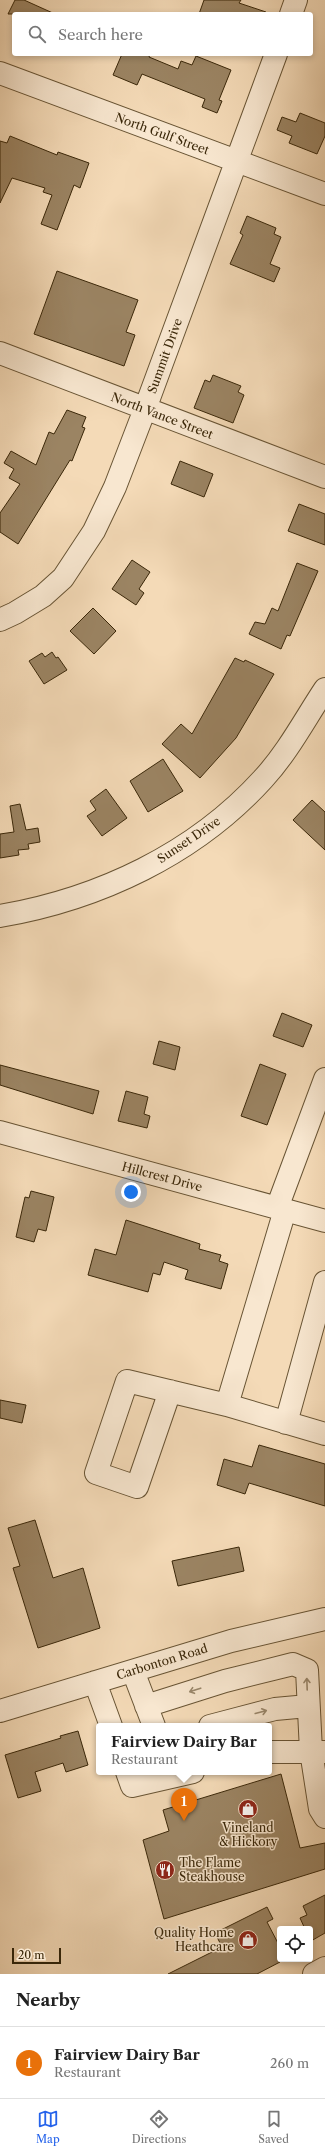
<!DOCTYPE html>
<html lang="en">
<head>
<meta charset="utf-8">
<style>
  body { margin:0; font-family:"Libre Caslon Text",serif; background:#f2f2f2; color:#222 }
  .controls { position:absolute; right:12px; bottom:12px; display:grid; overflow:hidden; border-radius:4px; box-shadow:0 2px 6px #0003 }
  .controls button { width:36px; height:36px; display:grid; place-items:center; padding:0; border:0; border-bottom:1px solid #e0e0e0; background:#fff; color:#222; font:20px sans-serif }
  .scale { position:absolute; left:12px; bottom:10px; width:49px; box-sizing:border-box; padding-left:4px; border:2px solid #3a2709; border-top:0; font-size:11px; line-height:14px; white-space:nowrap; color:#3a2709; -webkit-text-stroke:3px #f8e7d0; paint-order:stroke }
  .you { position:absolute; left:131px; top:1192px; width:14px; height:14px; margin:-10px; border:3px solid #fff; border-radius:50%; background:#1a73e8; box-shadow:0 0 0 6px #1a73e833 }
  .badge { display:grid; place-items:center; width:26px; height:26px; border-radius:50%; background:#2563eb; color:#fff; font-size:13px; font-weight:700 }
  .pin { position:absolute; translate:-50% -33px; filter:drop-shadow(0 1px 2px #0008) }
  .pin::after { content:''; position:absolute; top:21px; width:14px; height:12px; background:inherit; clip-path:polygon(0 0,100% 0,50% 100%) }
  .popup { position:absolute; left:96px; top:1723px; width:176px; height:52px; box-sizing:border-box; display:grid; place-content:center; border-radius:4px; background:#fff; filter:drop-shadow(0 1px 3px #0005); font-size:13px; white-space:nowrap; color:#767676 }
  .popup b { font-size:15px; color:#222 }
  .popup::after { content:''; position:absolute; left:50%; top:100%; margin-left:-8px; border:8px solid transparent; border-top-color:#fff }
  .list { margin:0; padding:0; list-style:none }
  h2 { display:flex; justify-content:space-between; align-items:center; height:52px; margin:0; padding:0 16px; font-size:17px }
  h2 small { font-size:13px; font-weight:400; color:#767676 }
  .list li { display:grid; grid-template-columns:26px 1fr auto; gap:12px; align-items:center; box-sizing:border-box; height:72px; padding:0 16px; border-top:1px solid #e0e0e0 }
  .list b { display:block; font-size:15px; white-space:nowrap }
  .list p { margin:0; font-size:13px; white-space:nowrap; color:#767676 }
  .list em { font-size:13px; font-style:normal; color:#767676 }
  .icon { flex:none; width:22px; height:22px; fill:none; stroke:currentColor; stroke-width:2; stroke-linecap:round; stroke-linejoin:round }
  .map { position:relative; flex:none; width:325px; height:1974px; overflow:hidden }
  .search { position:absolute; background:#fff; box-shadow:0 2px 6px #0003; left:12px; right:12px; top:12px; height:44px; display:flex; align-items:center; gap:10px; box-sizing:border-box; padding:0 14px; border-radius:4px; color:#767676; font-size:15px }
  .sheet { height:124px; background:#fff }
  nav { display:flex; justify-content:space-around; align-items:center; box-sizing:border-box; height:56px; border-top:1px solid #e0e0e0; background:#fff; font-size:11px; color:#767676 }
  nav a { display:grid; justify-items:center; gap:2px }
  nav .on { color:#2563eb }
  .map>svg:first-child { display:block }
  .building { fill:#9b8463; stroke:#3a2709 }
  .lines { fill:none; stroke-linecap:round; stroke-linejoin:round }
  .minor-casing { stroke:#685434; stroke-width:24 }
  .minor { stroke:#f8e7d0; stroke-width:22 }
  .oneway { stroke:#99876c }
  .labels { text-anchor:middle; stroke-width:3; stroke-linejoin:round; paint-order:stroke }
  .street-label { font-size:12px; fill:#3a2709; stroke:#f8e7d0 }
  .poi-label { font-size:12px; fill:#3a2709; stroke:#f8e7d0 }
</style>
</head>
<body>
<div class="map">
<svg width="325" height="1974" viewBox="0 0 325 1974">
  <rect width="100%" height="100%" fill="#f4dab7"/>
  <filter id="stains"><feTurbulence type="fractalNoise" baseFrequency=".005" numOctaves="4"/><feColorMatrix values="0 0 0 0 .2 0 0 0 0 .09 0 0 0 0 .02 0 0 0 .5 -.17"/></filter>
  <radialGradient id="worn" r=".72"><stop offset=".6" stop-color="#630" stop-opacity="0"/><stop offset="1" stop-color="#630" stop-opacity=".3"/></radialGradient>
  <!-- building -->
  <path class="building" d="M15,0H24L55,14H8Z
    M204,0H241L239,3L266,12L265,14H199Z
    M122,54H150L149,57L178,69L181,61L192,65L196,56L231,70L219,100L222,101L217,113L202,107L205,99L142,74L137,85L113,75Z
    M300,113L325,123V136L317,154L289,143L292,136L277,130L282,117L296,122Z
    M10,136L57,155L58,152L89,163L80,188L74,185L57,230L41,224L52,195L43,192L45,188L12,178L0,203V141L7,143Z
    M247,216L276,228L274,234L281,237L270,264L280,268L274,282L230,264L243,235L240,233Z
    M57,271L138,300L126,332L135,335L124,366L34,334Z
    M213,375L241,386L238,392L244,395L233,423L194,408L205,380L210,382Z
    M67,410L86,417L82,427L85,428L72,461L70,460L18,544L0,532V513L20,484L9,478L14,469L4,463L11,451L36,465L49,432L54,434Z
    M180,461L213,474L204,497L171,484Z
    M299,504L325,514V545L288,531Z
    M132,560L150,572L139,589L144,593L136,605L112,589Z
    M297,563L318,571L290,636L287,635L281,649L249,634L255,622L265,624L272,608L278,611Z
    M93,608L116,631L94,654L70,631Z
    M52,652L56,658L58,657L67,670L44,684L29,661L42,653L45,657Z
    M235,658L244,662L245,660L274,674L236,738L200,778L162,744L181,724L192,734Z
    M163,759L183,791L148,812L130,781Z
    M106,789L127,818L102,836L87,816L96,810L90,801Z
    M312,800L325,812V850L293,820Z
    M20,804L26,830L38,828L40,842L28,844L29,849L18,850L19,855L0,858V834L14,832L10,806Z
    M282,1013L312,1025L303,1047L273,1036Z
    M159,1041L180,1047L175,1070L153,1064Z
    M260,1064L286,1074L267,1125L241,1116Z
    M0,1065L99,1091L93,1114L0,1085Z
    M126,1091L148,1097L144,1114L150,1116L147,1128L118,1121Z
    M31,1191L54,1197L46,1231L38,1229L34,1242L16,1237L25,1197L29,1198Z
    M126,1220L200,1244L199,1249L221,1255L219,1261L228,1264L221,1289L185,1279L188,1270L164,1262L160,1275L153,1273L148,1292L88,1275L95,1249L116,1255Z
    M0,1400L26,1405L22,1423L0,1418Z
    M259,1445L325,1464V1506L249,1483L245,1494L217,1485L224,1459L252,1467Z
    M35,1520L53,1578L83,1568L100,1628L38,1648L13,1568L20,1566L8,1528Z
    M239,1547L244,1571L178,1586L172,1561Z
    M78,1731L88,1765L66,1772L63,1763L35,1772L41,1791L18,1798L5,1755L61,1738L60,1736Z
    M281,1774L300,1848L325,1843V1869L164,1919L143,1840L169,1831L163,1810Z
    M325,1895V1933L311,1941L310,1929H305L300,1918L307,1915L303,1906Z
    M267,1907L273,1919L267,1922L280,1947V1962L257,1974H168L222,1947L215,1933Z"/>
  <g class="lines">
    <!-- minor casing -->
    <g class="minor-casing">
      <path id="minor" d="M291,14L296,0
        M0,73L325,194
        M0,353L325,477
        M0,620L15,613L43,596L63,578L94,531L115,487L145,409L276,54
        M0,916C99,899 195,854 263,779C288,752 305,719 325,689
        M0,1132L325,1221
        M277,1208L325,1079
        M285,1210L227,1405L325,1434
        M170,1391L137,1487L96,1473L127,1381L227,1405
        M286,1423L325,1282
        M133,1671L154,1726
        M95,1682L111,1726
        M146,1706L225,1681L293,1664L307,1670L311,1751L320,1809L325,1817
        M0,1711L231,1641L325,1619
        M210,1726L275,1709L308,1706
        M269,1752H325
        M127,1772L132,1786L193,1772
        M314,1974L325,1968"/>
    </g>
    <!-- minor -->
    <use href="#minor" class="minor"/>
  </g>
  <!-- one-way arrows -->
  <defs><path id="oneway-shaft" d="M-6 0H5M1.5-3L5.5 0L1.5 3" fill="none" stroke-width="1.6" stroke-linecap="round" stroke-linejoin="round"/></defs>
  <g class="oneway">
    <use href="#oneway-shaft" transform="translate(307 1684) rotate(-92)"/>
    <use href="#oneway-shaft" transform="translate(195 1690) rotate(162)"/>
    <use href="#oneway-shaft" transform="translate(261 1712) rotate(-15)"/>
  </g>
  <!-- icons -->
  <defs>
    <g id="shop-disc" transform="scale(1)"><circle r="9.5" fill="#8f2418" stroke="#f8e7d0"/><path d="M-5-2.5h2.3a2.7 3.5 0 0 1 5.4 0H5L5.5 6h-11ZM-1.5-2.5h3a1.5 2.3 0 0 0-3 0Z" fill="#fff"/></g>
    <g id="restaurant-disc" transform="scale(1)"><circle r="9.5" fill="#8f2418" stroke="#f8e7d0"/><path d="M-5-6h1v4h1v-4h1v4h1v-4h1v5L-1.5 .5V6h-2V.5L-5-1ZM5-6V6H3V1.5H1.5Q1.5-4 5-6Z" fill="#fff"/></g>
  </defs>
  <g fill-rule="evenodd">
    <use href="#shop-disc" x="248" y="1809"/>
    <use href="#restaurant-disc" x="165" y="1870"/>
    <use href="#shop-disc" x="248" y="1940"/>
  </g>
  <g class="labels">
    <!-- street labels -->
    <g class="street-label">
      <text transform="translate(162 134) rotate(20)" y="4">North Gulf Street</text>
      <text transform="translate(165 356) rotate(-70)" y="4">Summit Drive</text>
      <text transform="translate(162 416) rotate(21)" y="4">North Vance Street</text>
      <text transform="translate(189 840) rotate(-34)" y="4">Sunset Drive</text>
      <text transform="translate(162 1177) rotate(15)" y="4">Hillcrest Drive</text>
      <text transform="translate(162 1662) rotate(-17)" y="4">Carbonton Road</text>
    </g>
    <!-- poi labels -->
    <g class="poi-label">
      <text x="248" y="1832">Vineland<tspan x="248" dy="14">&amp; Hickory</tspan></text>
      <text x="179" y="1867" text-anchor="start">The Flame<tspan x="179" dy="14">Steakhouse</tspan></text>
      <text x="234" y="1937" text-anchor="end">Quality Home<tspan x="234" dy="14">Heathcare</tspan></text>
    </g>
  </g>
  <rect width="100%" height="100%" filter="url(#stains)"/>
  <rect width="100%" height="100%" fill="url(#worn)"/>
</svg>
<div class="controls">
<button><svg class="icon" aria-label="locate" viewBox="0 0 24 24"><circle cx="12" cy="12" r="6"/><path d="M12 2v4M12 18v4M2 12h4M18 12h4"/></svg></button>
</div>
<div class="scale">20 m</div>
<div class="you"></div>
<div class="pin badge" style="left:184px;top:1821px;background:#e8710a">1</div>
<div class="popup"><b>Fairview Dairy Bar</b>Restaurant</div>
<div class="search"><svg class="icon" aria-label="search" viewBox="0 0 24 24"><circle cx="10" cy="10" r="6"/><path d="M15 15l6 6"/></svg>Search here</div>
</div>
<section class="sheet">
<h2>Nearby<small></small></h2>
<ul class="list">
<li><span class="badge" style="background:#e8710a">1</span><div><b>Fairview Dairy Bar</b><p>Restaurant</p></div><em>260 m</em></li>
</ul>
</section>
<nav>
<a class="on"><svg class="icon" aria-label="map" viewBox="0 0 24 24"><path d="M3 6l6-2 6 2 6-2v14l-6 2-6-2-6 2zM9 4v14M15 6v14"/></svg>Map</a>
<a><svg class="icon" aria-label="directions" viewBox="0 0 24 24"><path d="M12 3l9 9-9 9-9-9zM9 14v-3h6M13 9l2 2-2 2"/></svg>Directions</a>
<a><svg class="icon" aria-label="saved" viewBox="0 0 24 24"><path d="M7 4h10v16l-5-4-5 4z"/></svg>Saved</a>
</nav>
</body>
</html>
